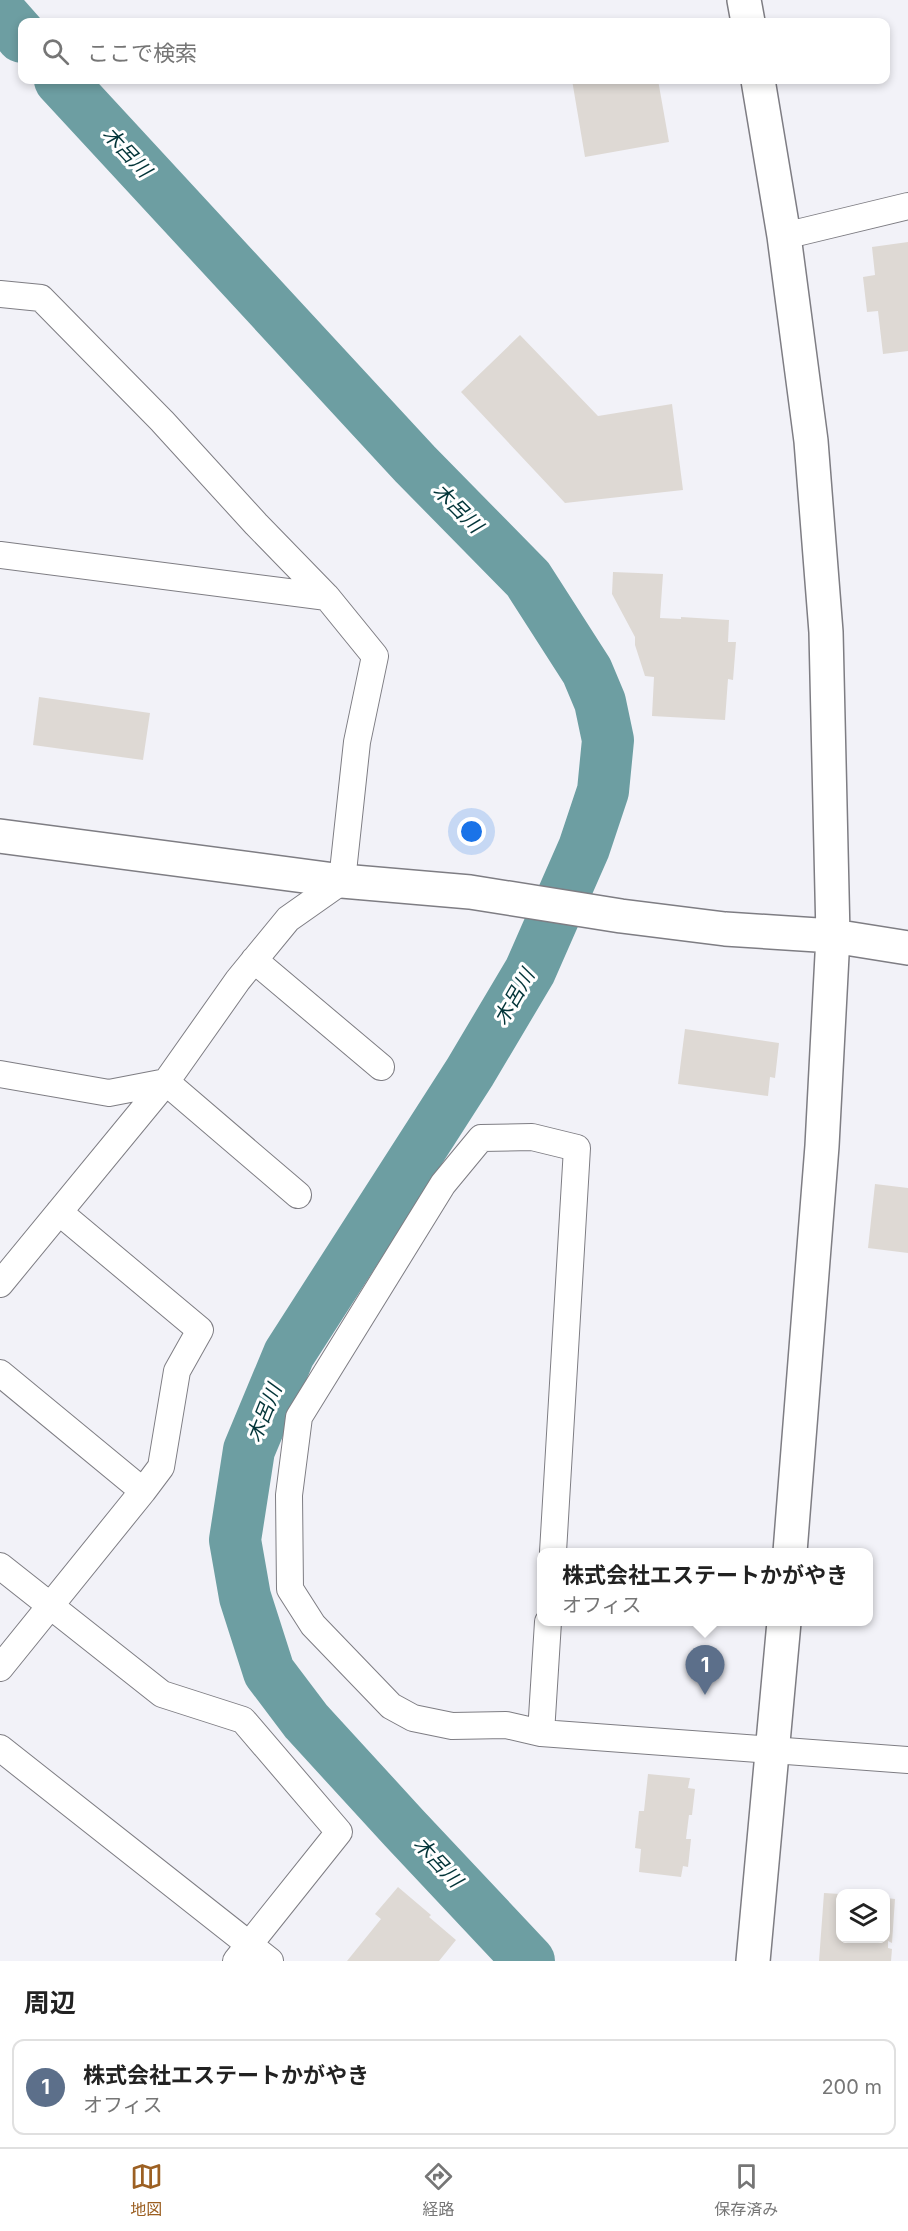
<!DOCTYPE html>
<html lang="ja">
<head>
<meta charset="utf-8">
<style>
  body { margin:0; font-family:Inter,"Noto Sans JP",sans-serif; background:#f2f2f2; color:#222 }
  .controls { position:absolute; right:18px; bottom:18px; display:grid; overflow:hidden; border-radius:12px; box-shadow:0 3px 9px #0003 }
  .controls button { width:54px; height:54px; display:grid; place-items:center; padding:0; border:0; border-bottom:2px solid #e0e0e0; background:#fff; color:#222; font:30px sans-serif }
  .you { position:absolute; left:472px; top:832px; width:21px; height:21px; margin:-15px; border:4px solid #fff; border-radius:50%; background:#1a73e8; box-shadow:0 0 0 9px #1a73e833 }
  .badge { display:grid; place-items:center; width:39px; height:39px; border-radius:50%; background:#9c6023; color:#fff; font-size:20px; font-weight:700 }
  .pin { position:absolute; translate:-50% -50px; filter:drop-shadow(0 2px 3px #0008) }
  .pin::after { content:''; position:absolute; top:32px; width:21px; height:18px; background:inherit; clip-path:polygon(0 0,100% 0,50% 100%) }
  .popup { position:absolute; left:537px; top:1548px; width:336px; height:78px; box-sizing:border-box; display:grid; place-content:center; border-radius:12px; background:#fff; filter:drop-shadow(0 2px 4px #0005); font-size:20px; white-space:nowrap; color:#767676 }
  .popup b { font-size:22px; color:#222 }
  .popup::after { content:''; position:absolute; left:50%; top:100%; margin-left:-12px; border:12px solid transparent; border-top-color:#fff }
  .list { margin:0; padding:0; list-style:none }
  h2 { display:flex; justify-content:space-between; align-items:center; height:78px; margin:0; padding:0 24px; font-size:26px }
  h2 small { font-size:20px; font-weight:400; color:#767676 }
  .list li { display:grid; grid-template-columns:39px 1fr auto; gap:18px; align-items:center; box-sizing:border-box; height:96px; margin:0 12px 12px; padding:0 12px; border:2px solid #e0e0e0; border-radius:12px }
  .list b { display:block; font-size:22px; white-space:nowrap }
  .list p { margin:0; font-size:20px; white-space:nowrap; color:#767676 }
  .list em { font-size:20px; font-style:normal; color:#767676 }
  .icon { flex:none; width:33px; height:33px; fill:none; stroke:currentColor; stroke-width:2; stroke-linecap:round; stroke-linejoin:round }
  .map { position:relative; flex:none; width:908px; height:1961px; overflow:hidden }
  .search { position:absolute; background:#fff; box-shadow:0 3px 9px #0003; left:18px; right:18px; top:18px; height:66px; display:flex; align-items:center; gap:15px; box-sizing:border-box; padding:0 21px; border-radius:12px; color:#767676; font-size:22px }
  .sheet { height:186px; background:#fff }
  nav { display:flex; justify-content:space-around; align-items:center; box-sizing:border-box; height:84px; border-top:2px solid #e0e0e0; background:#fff; font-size:16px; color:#767676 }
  nav a { display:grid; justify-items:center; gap:3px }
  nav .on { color:#9c6023 }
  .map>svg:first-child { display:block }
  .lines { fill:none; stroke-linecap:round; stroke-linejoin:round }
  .river { stroke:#6d9ea2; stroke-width:52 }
  .building { fill:#ded9d4 }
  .street-casing { stroke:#7e7d83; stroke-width:28 }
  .secondary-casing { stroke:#7e7d83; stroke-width:36 }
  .street { stroke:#fff; stroke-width:26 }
  .secondary { stroke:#fff; stroke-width:33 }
  .labels { text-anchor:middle; stroke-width:6; stroke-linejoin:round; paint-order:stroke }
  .water-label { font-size:20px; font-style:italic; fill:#023438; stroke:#fff }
</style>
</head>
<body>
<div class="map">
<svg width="908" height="1961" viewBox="0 0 908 1961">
  <rect width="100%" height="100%" fill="#f2f2f8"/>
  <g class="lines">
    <!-- river -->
    <path class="river" d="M0,12L22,37
      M60,80L415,464L528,579L587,671L600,702L608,740L603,791L584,848L530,971L470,1072L289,1354L249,1450L235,1540L245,1597L269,1672L306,1721L404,1828L529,1961"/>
  </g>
  <!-- building -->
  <path class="building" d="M572,80H658L669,142L585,157Z
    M908,242V351L883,354L878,311L867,312L863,277L875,275L872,247Z
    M520,335L598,416L672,404L683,490L565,503L461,392Z
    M613,572L663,574L660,618L681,619V617L729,620L728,642H736L733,680L728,679L725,720L652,716L654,677L645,676L635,645V637L612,594Z
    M39,697L150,713L143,760L33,745Z
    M685,1029L779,1043L775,1078L770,1077L768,1096L678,1084Z
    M875,1184L908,1188V1253L868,1248Z
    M648,1774L690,1778L688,1788L695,1789L692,1815H689L686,1839H691L688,1867L683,1866L681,1877L639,1872L641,1849L635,1848L639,1811H644Z
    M398,1887L431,1915L429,1917L456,1940L439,1961H347L381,1919L375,1914Z
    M824,1893L840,1894V1938H886V1898L895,1899L892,1943L888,1941V1948L892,1949L891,1961H819Z"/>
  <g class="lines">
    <!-- street casing -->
    <g class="street-casing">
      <path id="street" d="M784,236L908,206
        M0,294L41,298L162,421L256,524L327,597L375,656L357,742L342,881L288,919L238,980L166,1082L0,1284
        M0,555L327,597
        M254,960L381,1067
        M0,1074L109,1093L166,1082
        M166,1082L298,1195
        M59,1212L200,1330L177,1371L161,1467L143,1491
        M0,1373L143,1491L0,1668
        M0,1566L162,1694L243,1720L339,1832L236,1961
        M548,1622L541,1733L506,1725L452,1726L413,1718L391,1706L313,1625L290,1589L289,1495L299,1417L443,1184L481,1138L532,1137L577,1148L553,1552
        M541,1733L908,1760
        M0,1748L270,1961"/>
    </g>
    <!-- secondary casing -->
    <g class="secondary-casing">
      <path id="secondary" d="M744,0L748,22
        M758,80L784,236L811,441L826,632L833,936L822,1146L790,1552
        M0,836L342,881L470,892L621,916L725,929L833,936L908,948
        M753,1961L784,1622"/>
    </g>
    <!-- street -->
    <use href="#street" class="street"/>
    <!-- secondary -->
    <use href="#secondary" class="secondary"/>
  </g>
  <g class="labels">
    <!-- water labels -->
    <g class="water-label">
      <text transform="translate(127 152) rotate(47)" y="7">木呂川</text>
      <text transform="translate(458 508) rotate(45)" y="7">木呂川</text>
      <text transform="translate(514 997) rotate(-60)" y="7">木呂川</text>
      <text transform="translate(264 1413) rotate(-68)" y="7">木呂川</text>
      <text transform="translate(438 1862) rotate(47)" y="7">木呂川</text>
    </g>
  </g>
</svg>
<div class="controls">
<button><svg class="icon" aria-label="layers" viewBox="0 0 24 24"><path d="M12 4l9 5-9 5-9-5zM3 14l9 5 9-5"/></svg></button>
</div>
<div class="you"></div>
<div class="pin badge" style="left:705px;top:1695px;background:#5c6f8a">1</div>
<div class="popup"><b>株式会社エステートかがやき</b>オフィス</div>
<div class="search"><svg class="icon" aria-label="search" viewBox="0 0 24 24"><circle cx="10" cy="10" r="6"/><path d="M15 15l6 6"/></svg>ここで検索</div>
</div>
<section class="sheet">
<h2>周辺<small></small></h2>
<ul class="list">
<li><span class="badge" style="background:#5c6f8a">1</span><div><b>株式会社エステートかがやき</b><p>オフィス</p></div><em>200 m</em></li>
</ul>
</section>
<nav>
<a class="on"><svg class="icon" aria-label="map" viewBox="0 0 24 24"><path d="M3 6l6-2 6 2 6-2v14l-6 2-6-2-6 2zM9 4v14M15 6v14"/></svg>地図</a>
<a><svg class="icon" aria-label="directions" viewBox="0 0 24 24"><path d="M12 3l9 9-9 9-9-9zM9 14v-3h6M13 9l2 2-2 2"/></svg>経路</a>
<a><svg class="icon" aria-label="saved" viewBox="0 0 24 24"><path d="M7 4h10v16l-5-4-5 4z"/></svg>保存済み</a>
</nav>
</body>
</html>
